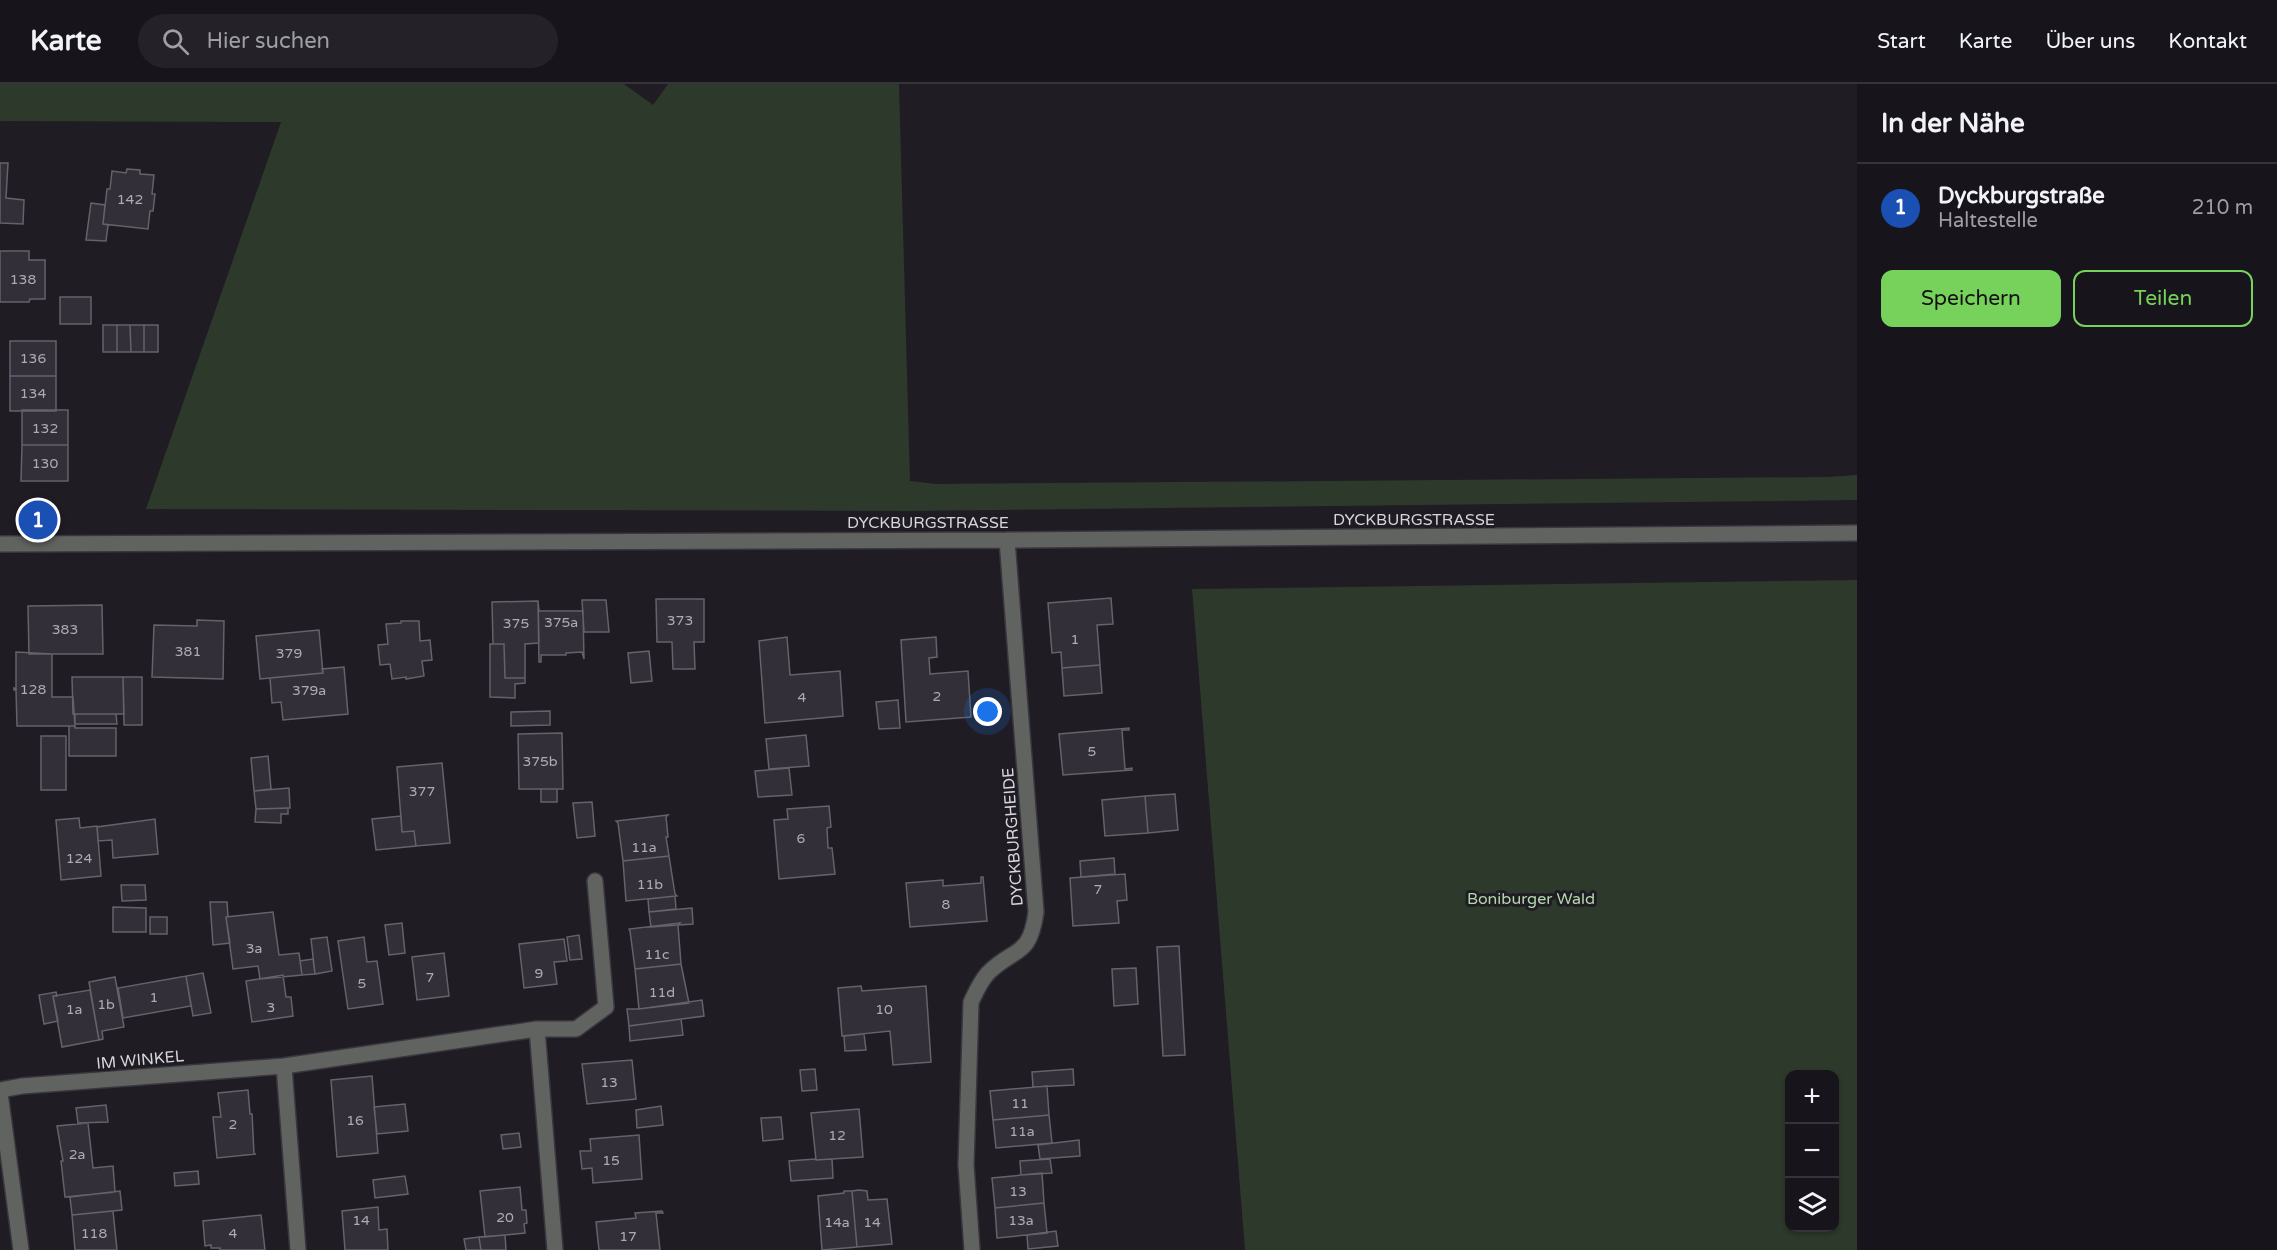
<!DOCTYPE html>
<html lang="de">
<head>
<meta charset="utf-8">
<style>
  body { margin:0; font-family:"Varela Round",sans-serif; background:#242228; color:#f1f3f6 }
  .controls { position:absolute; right:18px; bottom:18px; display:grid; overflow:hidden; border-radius:12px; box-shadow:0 2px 4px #0004 }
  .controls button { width:54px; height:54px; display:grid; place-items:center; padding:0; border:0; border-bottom:2px solid #36343a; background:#17151b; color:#f1f3f6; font:30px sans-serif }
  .you { position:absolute; left:988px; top:628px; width:21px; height:21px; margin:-15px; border:4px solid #fff; border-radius:50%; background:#1a73e8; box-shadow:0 0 0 9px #1a73e833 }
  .badge { display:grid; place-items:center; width:39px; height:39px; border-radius:50%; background:#76d25a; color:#fff; font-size:20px; font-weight:700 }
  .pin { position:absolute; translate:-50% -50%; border:3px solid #fff; box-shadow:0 2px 6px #0006 }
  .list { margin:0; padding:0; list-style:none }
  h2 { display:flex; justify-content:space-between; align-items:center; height:78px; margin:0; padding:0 24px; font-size:26px }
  h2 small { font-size:20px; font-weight:400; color:#9e9fa3 }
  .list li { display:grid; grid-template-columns:39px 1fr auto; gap:18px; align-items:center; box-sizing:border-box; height:90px; padding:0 24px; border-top:2px solid #36343a }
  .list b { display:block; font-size:22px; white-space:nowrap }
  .list p { margin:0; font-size:20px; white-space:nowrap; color:#9e9fa3 }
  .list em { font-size:20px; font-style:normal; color:#9e9fa3 }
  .actions { display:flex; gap:12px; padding:18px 24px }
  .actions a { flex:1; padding:14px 0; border:2px solid #76d25a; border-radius:12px; text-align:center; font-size:21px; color:#76d25a }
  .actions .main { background:#76d25a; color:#111 }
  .icon { flex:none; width:33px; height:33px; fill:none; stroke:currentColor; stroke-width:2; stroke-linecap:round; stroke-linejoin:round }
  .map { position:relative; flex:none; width:1857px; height:1166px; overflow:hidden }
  header { display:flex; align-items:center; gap:36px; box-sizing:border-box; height:84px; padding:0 30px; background:#17151b; border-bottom:2px solid #36343a }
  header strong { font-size:28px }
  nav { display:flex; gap:33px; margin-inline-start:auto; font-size:21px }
  .search { width:420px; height:54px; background:#242228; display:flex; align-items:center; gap:15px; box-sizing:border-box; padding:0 21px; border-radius:33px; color:#9e9fa3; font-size:22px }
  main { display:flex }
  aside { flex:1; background:#17151b }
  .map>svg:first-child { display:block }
  .green { fill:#2d392a; fill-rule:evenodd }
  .building { fill:#322f38; stroke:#65626c; stroke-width:1.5 }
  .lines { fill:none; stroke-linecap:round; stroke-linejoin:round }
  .minor-casing { stroke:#39363e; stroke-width:18 }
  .minor { stroke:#60635f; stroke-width:15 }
  .labels { text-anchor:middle; stroke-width:6; stroke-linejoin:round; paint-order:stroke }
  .number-label { font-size:14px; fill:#aeacb3 }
  .street-label { font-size:16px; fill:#d8d6dc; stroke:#1f1c24 }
  .park-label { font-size:16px; fill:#b3d8a9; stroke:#1f1c24 }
</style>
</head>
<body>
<header>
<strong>Karte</strong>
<div class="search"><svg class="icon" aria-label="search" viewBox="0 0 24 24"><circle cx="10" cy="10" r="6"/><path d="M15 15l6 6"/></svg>Hier suchen</div>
<nav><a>Start</a><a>Karte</a><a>Über uns</a><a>Kontakt</a></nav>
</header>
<main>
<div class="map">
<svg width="1857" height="1166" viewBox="0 0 1857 1166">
  <rect width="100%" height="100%" fill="#1f1c24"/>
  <!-- green -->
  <path class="green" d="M0,0H624L653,21L668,0H899L910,397L936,400L1827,393L1857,391V416L910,427L146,425L281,38L0,37Z
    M1857,496V1166H1245L1192,505ZM1790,990H1834V1144H1790Z"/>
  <!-- building -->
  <path class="building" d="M0,79H8L6,114L24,116L23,140L0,139Z
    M127,85L140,86V90L154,91L152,110H155L153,127H150L148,145L103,140L107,105H110L112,87L126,89Z
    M91,119L105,121L103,140L108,141L106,157L86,156Z
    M0,167H29V176H45V215H30L29,218H0Z
    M60,213H91V240H60Z
    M103,241H117V268H103Z
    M117,241H130L131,268H117Z
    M130,241H144V268H131Z
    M144,241H158V268H144Z
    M10,257H56V292H10Z
    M10,292H56V327H10Z
    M22,326H68V361H22Z
    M22,361H68V397H21Z
    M1111,514L1113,540L1097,541L1100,581L1062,584L1061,568L1052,569L1048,519Z
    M656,515H704V558H694L695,585H673L672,558H657Z
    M582,516H606L609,548H584Z
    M538,517L539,527H583L584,575L582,568L566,569V571H541V578H539Z
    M538,517L539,559L525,560V594H505L504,560H493L492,518Z
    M102,521L103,570H29L28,522Z
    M197,536L224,537L223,595L152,593L154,541L197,542Z
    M401,537H419L420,557L430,556L432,576L422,577L424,592L406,595V593L392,595L390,580L380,581L378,561L388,560L386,540L401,539Z
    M319,546L323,589L260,595L256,552Z
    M787,553L790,591L840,587L843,632L765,639L759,557Z
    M936,553L937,573L929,574L930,590L968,587L971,633L906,638L901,556Z
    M490,560H504L505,594H525V599L515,600V614L490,613Z
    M649,567L652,597L631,599L628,569Z
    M16,568L52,570V613H73L75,642H17L16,606H14V604L16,605Z
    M1100,581L1102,609L1064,612L1062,584Z
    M344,583L348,630L283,636L281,618L272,619L270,594L323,589L322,585Z
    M72,593H123L124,630H73Z
    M123,593H142V641H124Z
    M898,616L900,644L879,645L876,618Z
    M550,627V641L511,642V628Z
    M75,630H116L117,640H75Z
    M69,642H75V644H116V672H69Z
    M1129,644V646H1122L1125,685L1132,684V686L1063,691L1059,650Z
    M562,649L563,705H519L518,650Z
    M806,651L809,682L769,685L766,655Z
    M41,652H66V706H41Z
    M268,672L271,705L254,707L251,674Z
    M442,679L450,759L416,762L414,747L402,748L397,683Z
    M789,684L792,711L758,713L755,687Z
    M289,704L290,724L256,725L254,707Z
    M541,705H557V718H541Z
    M1175,710L1178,746L1148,749L1145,712Z
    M1145,712L1148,749L1105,752L1102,716Z
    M592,718L595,752L577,754L573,719Z
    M829,722L831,743L827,744L828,764H832L835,790L779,795L774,736L788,735L787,725Z
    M288,724V730H281V739L255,738L256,725Z
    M668,731L666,733L668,753H666L669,772L623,777L618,739L616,737Z
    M401,732L402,748L414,747L416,762L376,766L372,735Z
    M79,734L80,744L97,742L101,792L61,796L56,736Z
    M155,735L158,770L113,774L112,756L98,757L97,743Z
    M669,772L675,810L677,812L626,817L623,777Z
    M1114,774L1115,790L1081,793L1080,777Z
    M1125,790L1127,816L1117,817L1119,839L1073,842L1070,794Z
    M981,793H983L987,837L910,843L906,799L943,796V802L981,799Z
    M121,801H145L146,816L122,817Z
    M675,812L676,825L649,828L648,815Z
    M210,818H227L228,833H226L230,859L213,861Z
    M113,823L146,824V848H113Z
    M692,824L693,840L651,843L649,828Z
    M273,828L279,871L299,869L302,891L260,895L258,882L233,885L226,833Z
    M150,833H167V850H150Z
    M402,839L405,869L389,871L385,841Z
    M680,839L678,841L681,880L635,885L630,847L629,845Z
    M579,851L582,875L570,876L567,853Z
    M327,853L332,887L315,890L311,855Z
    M364,853L367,878L377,877L383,920L348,925L338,857Z
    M564,855L567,877L554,878L557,900L524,904L519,860Z
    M1179,862L1185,971L1163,972L1157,863Z
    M444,869L449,912L417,916L412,873Z
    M313,875L315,890L302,891L300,877Z
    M681,880L689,919L639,925L635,885Z
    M1136,884L1138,920L1114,922L1112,885Z
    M203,889L211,929L193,932L186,892Z
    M283,891L286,913H291L293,932L252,938L246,897Z
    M186,892L191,922L123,934L118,904Z
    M115,893L124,943L102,947L103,955L99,956L89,898Z
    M861,902L862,907L926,902L931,978L893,981L890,947L842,952L838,904Z
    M90,906L99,956L62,963L53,912Z
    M56,908L57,912H53L58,937L44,940L39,911Z
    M702,916L704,932L629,942L627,925H639Z
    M681,935L683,951L630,957L629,942Z
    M864,950L866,966L845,967L844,952Z
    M632,976L636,1015L587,1020L582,980Z
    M815,985L817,1006L802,1007L800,986Z
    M1073,985L1074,1001L1033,1003L1032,988Z
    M372,992L378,1069L337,1073L331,996Z
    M1047,1002L1049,1031L993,1036L990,1007Z
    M248,1006L250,1030H252L254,1070H256L217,1074L213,1033H221L218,1009Z
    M405,1020L408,1047L377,1050L374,1023Z
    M106,1021L108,1038L78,1039L76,1024Z
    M661,1022L663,1041L637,1044L636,1026Z
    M859,1025L863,1073L816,1076L811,1029Z
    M1049,1031L1052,1059L996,1064L993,1036Z
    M781,1033L783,1055L763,1057L761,1034Z
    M88,1039L93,1084L113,1082L115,1108L65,1113L61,1077H63L57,1042Z
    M519,1049L521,1063L503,1065L501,1051Z
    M639,1051L642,1095L593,1099L592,1084L582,1085L580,1067H591L590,1055Z
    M1079,1056L1080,1072L1040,1075L1038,1061Z
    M815,1075L816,1076L832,1075L833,1094L791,1097L789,1077Z
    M1050,1075L1052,1089L1021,1091L1020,1077Z
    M198,1087L199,1100L175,1102L174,1089Z
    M1042,1089L1044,1119L995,1124L992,1094Z
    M405,1092L408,1110L375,1114L373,1096Z
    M520,1103L522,1126H526L527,1139L524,1140L525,1149L485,1153L480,1107Z
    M859,1106L867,1107L868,1116L887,1115L892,1160L857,1163L852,1107Z
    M120,1107L122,1126L72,1131L70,1113Z
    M844,1107H852L857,1163L822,1166L818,1112L844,1109Z
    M1044,1119L1047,1149L997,1154L995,1124Z
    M378,1123L379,1146L387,1145L388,1166H345L342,1127Z
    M113,1127L117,1166H75L72,1131Z
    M662,1127L663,1129H656L660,1166H599L596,1138L636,1134L635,1129Z
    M261,1131L265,1166H220V1164H211V1161L205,1162L203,1137Z
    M1056,1147L1058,1162L1028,1165L1027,1151Z
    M505,1151L506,1166H481L479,1153Z
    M479,1153L481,1166H466L464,1155Z"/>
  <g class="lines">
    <!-- minor casing -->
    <g class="minor-casing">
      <path id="minor" d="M0,460L1007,456L1857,449
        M537,945H576L606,923L595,797
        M284,982L298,1166
        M0,1006L22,1002L284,982L537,945L555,1166
        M0,1009L21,1166
        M972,1166L966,1081L971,918C976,908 980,898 988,889C1014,863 1030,874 1036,828L1007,456"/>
    </g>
    <!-- minor -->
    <use href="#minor" class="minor"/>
  </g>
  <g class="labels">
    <!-- number labels -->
    <g class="number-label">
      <text x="130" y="120">142</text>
      <text x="23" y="200">138</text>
      <text x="33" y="279">136</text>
      <text x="33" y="314">134</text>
      <text x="45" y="349">132</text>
      <text x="45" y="384">130</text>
      <text x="680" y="541">373</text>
      <text x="561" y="543">375a</text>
      <text x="516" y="544">375</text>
      <text x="65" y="550">383</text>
      <text x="1075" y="560">1</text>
      <text x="188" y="572">381</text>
      <text x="289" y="574">379</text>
      <text x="33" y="610">128</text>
      <text x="309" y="611">379a</text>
      <text x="937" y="617">2</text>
      <text x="802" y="618">4</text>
      <text x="1092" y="672">5</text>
      <text x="540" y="682">375b</text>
      <text x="422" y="712">377</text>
      <text x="801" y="759">6</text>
      <text x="644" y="768">11a</text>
      <text x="79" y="779">124</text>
      <text x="650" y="805">11b</text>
      <text x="1098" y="810">7</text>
      <text x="946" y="825">8</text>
      <text x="254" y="869">3a</text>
      <text x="657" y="875">11c</text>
      <text x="539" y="894">9</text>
      <text x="430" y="898">7</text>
      <text x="362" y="904">5</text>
      <text x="662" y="913">11d</text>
      <text x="154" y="918">1</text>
      <text x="106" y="925">1b</text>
      <text x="271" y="928">3</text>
      <text x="74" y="930">1a</text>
      <text x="884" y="930">10</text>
      <text x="609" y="1003">13</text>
      <text x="1020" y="1024">11</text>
      <text x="355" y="1041">16</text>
      <text x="233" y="1045">2</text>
      <text x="1022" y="1052">11a</text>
      <text x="837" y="1056">12</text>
      <text x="77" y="1075">2a</text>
      <text x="611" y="1081">15</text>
      <text x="1018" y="1112">13</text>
      <text x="505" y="1138">20</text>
      <text x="361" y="1141">14</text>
      <text x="1021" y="1141">13a</text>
      <text x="837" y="1143">14a</text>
      <text x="872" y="1143">14</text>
      <text x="94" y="1154">118</text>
      <text x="233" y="1154">4</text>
      <text x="628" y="1157">17</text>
    </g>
    <!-- street labels -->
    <g class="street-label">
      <text x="1414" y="441">DYCKBURGSTRASSE</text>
      <text x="928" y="444">DYCKBURGSTRASSE</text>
      <text transform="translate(1012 753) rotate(-94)" y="6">DYCKBURGHEIDE</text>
      <text transform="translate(140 975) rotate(-5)" y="6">IM WINKEL</text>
    </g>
    <!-- park labels -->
    <g class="park-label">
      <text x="1531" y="820">Boniburger Wald</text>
    </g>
  </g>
</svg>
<div class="controls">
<button>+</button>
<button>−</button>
<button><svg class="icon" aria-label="layers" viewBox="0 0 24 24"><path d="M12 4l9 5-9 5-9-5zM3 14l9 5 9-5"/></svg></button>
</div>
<div class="you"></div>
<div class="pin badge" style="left:38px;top:436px;background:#1a4fb4">1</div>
</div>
<aside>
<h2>In der Nähe<small></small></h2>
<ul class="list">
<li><span class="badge" style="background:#1a4fb4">1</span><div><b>Dyckburgstraße</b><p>Haltestelle</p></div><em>210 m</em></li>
</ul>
<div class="actions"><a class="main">Speichern</a><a>Teilen</a></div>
</aside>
</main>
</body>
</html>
